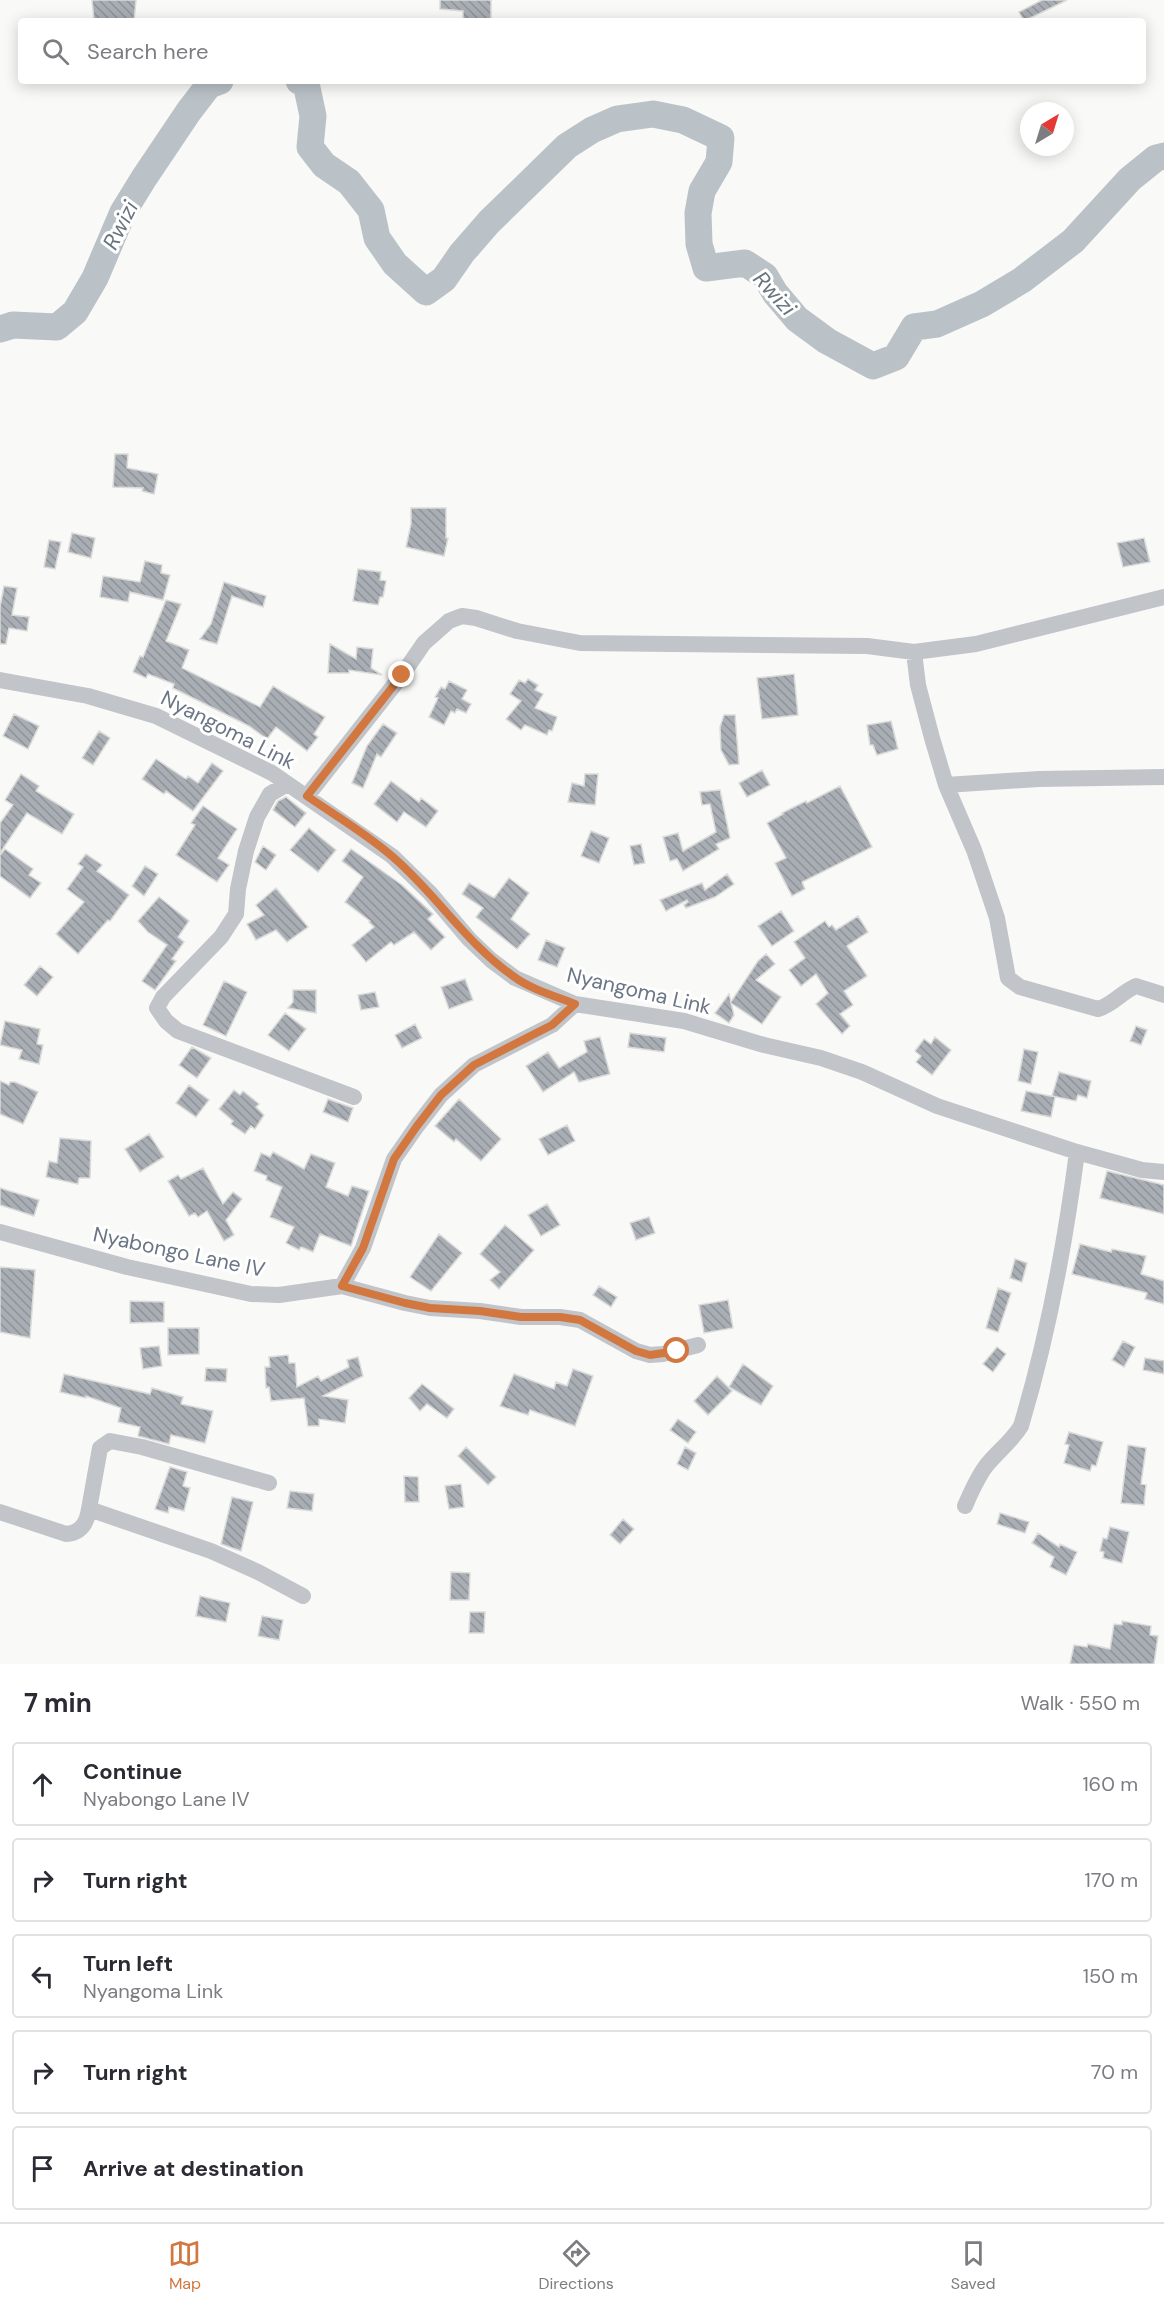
<!DOCTYPE html>
<html lang="en">
<head>
<meta charset="utf-8">
<style>
  body { margin:0; font-family:"DM Sans",sans-serif; background:#f7f7f7; color:#2b2b33 }
  .compass { position:absolute; left:1020px; top:102px; width:54px; height:54px; border-radius:50%; background:#fff; box-shadow:0 3px 15px #0003; rotate:38deg }
  .stop { position:absolute; width:18px; height:18px; margin:-14px; border:4px solid #d1773f; border-radius:50%; background:#fff }
  .stop.end { background:#d1773f; border-color:#fff; box-shadow:0 2px 6px #0008 }
  .list { margin:0; padding:0; list-style:none }
  h2 { display:flex; justify-content:space-between; align-items:center; height:78px; margin:0; padding:0 24px; font-size:26px }
  h2 small { font-size:20px; font-weight:400; color:#7c7c81 }
  .list li { display:grid; grid-template-columns:39px 1fr auto; gap:18px; align-items:center; box-sizing:border-box; height:84px; margin:0 12px 12px; padding:0 12px; border:2px solid #e1e1e2; border-radius:6px }
  .list b { display:block; font-size:22px; white-space:nowrap }
  .list p { margin:0; font-size:20px; white-space:nowrap; color:#7c7c81 }
  .list em { font-size:20px; font-style:normal; color:#7c7c81 }
  .icon { flex:none; width:33px; height:33px; fill:none; stroke:currentColor; stroke-width:2; stroke-linecap:round; stroke-linejoin:round }
  .map { position:relative; flex:none; width:1164px; height:1664px; overflow:hidden }
  .search { position:absolute; background:#fff; box-shadow:0 3px 15px #0003; left:18px; right:18px; top:18px; height:66px; display:flex; align-items:center; gap:15px; box-sizing:border-box; padding:0 21px; border-radius:6px; color:#7c7c81; font-size:22px }
  .sheet { height:558px; background:#fff }
  nav { display:flex; justify-content:space-around; align-items:center; box-sizing:border-box; height:84px; border-top:2px solid #e1e1e2; background:#fff; font-size:16px; color:#7c7c81 }
  nav a { display:grid; justify-items:center; gap:3px }
  nav .on { color:#d1773f }
  .map>svg:first-child { display:block }
  .lines { fill:none; stroke-linecap:round; stroke-linejoin:round }
  .river { stroke:#bac2c7; stroke-width:27 }
  .building { fill:url(#building-back-hatch); stroke:#dbdbd9; stroke-width:1.5 }
  .minor { stroke:#c1c4c8; stroke-width:16 }
  .route { stroke:#d1773f; stroke-width:8 }
  .labels { text-anchor:middle; stroke-width:6; stroke-linejoin:round; paint-order:stroke }
  .street-label { font-size:21px; fill:#6b7685; stroke:#fff }
  .water-label { font-size:22px; font-style:italic; fill:#67757f; stroke:#fff }
</style>
</head>
<body>
<div class="map">
<svg width="1164" height="1664" viewBox="0 0 1164 1664">
  <defs>
    <pattern id="building-back-hatch" width="6" height="6" patternUnits="userSpaceOnUse" patternTransform="scale(1.5)"><rect width="6" height="6" fill="#a9aeb5"/><path d="M-1 5l2 2M0 0l6 6M5-1l2 2" fill="none" stroke="#8e9299"/></pattern>
  </defs>
  <rect width="100%" height="100%" fill="#f9f9f7"/>
  <g class="lines">
    <!-- river -->
    <path class="river" d="M299,81L306,83L313,116L310,147L324,165L349,182L371,210L377,238L395,264L426,292L444,279L462,253L489,222L567,146L592,130L617,119L653,114L683,120L721,138L719,162L702,191L698,213L699,244L706,268L745,263L765,276L775,293L797,319L827,341L873,366L896,357L914,327L937,324L982,304L1022,280L1073,241L1130,179L1156,158L1164,156
      M0,329L13,325L57,327L75,312L95,278L123,212L144,178L189,111L209,85L220,81"/>
  </g>
  <!-- building -->
  <path class="building" d="M92,0H136L134,21L94,20Z
    M440,0H491V21H463V11L440,9Z
    M1042,0H1067L1024,21L1019,12Z
    M115,454H128L127,468L158,474L154,494L142,491L143,488L113,487Z
    M411,508H446V538H448L444,556L406,547L411,524Z
    M72,533L95,538L91,558L68,552Z
    M1144,538L1150,562L1123,567L1117,543Z
    M49,540L61,542L55,569L44,567Z
    M145,561L162,565L161,573L170,575L163,600L130,592L128,602L100,597L103,576L140,582Z
    M358,569L381,572L380,580L386,581L383,597H380L378,605L353,601Z
    M224,582L266,596L263,607L232,596L217,644L200,639L211,624Z
    M4,586L17,588L12,615L29,617L27,631L9,628L6,644H0V607Z
    M166,600L181,604L166,641L189,650L182,668L260,707L273,686L325,717L314,734L318,737L307,751L276,727L267,739L249,726L173,688L174,684L148,674L146,678L133,672L140,656L143,657Z
    M330,644L356,659L357,647L373,649L371,668L382,675L349,670V673H328Z
    M794,674L798,715L762,719L757,678Z
    M528,679L538,685L535,690L543,694L535,708L557,717L552,731L549,730L547,735L525,725L521,730L506,719L521,701L510,694L519,680L525,683Z
    M449,681L467,690L462,699L471,704L466,713L457,709L455,713L451,711L444,725L429,717L438,698L435,697L441,687L445,689Z
    M14,714L39,726L28,749L3,736Z
    M724,715H735L739,764L729,765L721,750L720,727Z
    M891,721L898,749L877,755L873,745H870L867,725Z
    M383,724L397,733L381,757L377,754L363,788L352,783L367,746Z
    M99,731L110,738L93,765L82,758Z
    M156,759L186,779L188,776L198,783L212,763L223,771L193,811L166,791L164,794L142,779Z
    M762,770L770,785L747,797L739,783Z
    M21,774L39,786L36,791L74,814L62,834L27,813L0,853V823L13,805L5,800Z
    M585,774H598L595,805L568,802L572,783L584,786Z
    M391,781L419,802L421,798L438,811L426,827L404,812L397,822L374,804Z
    M840,786L872,847L802,882L805,889L792,896L775,863L786,858L767,823L783,814L782,813L806,801L807,803Z
    M720,790L730,838L716,844L719,849L683,871L677,859L670,861L663,837L678,833L683,851L716,832L710,804L702,805L700,792Z
    M286,797L306,813L295,827L273,810L278,801Z
    M203,806L237,829L218,858L229,865L217,882L176,855L195,825L191,823Z
    M309,828L336,850L318,872L290,850Z
    M591,831L609,838L599,863L581,856Z
    M641,844L645,863L634,865L630,846Z
    M263,846L276,855L266,870L255,862Z
    M5,849L33,869L29,875L41,883L30,898L0,876V855Z
    M351,849L402,885L433,914L428,919L445,937L431,950L414,932L394,945L391,942L366,962L352,945L374,927L369,922L370,921L345,902L363,877L342,861Z
    M86,854L102,865L97,871L129,895L110,921L108,920L78,954L56,934L84,902L67,889L83,867L78,864Z
    M145,866L158,874L144,896L132,886Z
    M727,874L734,884L715,897L686,908L684,905L688,902L687,900L666,911L660,900L702,883L705,890Z
    M509,878L529,893L511,919L530,934L517,949L476,917L483,908L462,894L469,883L494,898Z
    M276,888L308,927L287,942L276,930L256,940L247,924L264,915L256,905Z
    M159,897L189,921L178,937L184,942L172,959L176,961L155,990L142,981L167,945L148,932L138,921Z
    M781,911L794,931L772,946L758,926Z
    M858,916L868,932L847,946L867,976L844,991L853,1005L840,1014L850,1026L842,1034L816,1004L828,993L816,974L801,986L789,970L805,958L794,942L825,921L829,927L832,925L836,930Z
    M546,940L565,948L557,967L538,960Z
    M766,954L775,964L756,980L781,997L762,1024L731,1003L734,1015L729,1023L715,1013L729,994L731,1002L758,961Z
    M40,966L53,977L37,996L24,985Z
    M465,979L473,1000L449,1009L441,987Z
    M224,981L247,992L226,1036L203,1025Z
    M293,990H316V1013L288,1008L293,1002Z
    M375,992L379,1007L361,1010L358,995Z
    M285,1013L306,1029L289,1051L268,1035Z
    M5,1021L40,1029L37,1044L43,1045L39,1064L19,1059L22,1050L0,1045Z
    M415,1024L422,1038L402,1048L395,1035Z
    M1136,1026L1147,1030L1141,1045L1130,1041Z
    M630,1033L666,1038L664,1052L628,1047Z
    M600,1037L610,1074L579,1082L574,1072L543,1092L526,1066L548,1052L559,1068L587,1052L584,1041Z
    M935,1037L951,1050L932,1075L916,1062L921,1056L915,1051L924,1039L931,1044Z
    M192,1047L211,1058L197,1078L179,1065Z
    M1024,1049L1038,1052L1031,1084L1018,1081Z
    M1059,1072L1091,1081L1087,1098L1078,1095L1076,1101L1052,1096Z
    M0,1081L9,1085L10,1082H15L38,1092L23,1124L0,1114Z
    M189,1085L209,1100L196,1117L176,1103Z
    M234,1090L240,1095L243,1091L259,1104L256,1107L264,1115L255,1129L251,1126L245,1134L231,1124L233,1121L219,1109Z
    M1026,1091L1055,1097L1051,1117L1021,1111Z
    M328,1099L353,1108L348,1122L323,1112Z
    M459,1099L501,1139L481,1161L456,1139L454,1142L435,1126Z
    M567,1125L575,1141L548,1155L539,1139Z
    M149,1134L164,1157L140,1172L125,1149Z
    M60,1138L91,1141L90,1178H79L78,1184L46,1177L49,1161L57,1163Z
    M273,1152L304,1169L311,1154L335,1163L326,1187L348,1196L352,1186L369,1191L351,1246L320,1234L313,1252L301,1247L299,1250L286,1243L294,1227L270,1217L282,1187L266,1180L267,1176L254,1171L261,1153L270,1157Z
    M203,1168L223,1204L233,1192L242,1199L226,1220L234,1235L224,1241L207,1211L198,1217L195,1213L189,1216L168,1181L178,1175L181,1179Z
    M1107,1171L1164,1185V1214L1100,1198Z
    M0,1188L39,1200L34,1216L0,1205Z
    M547,1204L560,1225L541,1236L528,1215Z
    M649,1217L655,1233L636,1240L630,1223Z
    M505,1225L534,1250L499,1289L490,1280L500,1272L480,1254Z
    M439,1234L462,1253L431,1291L410,1277Z
    M1080,1244L1111,1252L1112,1249L1146,1256L1141,1274L1164,1281V1304L1145,1299L1147,1293L1072,1274Z
    M1015,1259L1027,1263L1022,1282L1010,1278Z
    M0,1267L35,1270L30,1338L0,1332Z
    M599,1286L617,1297L611,1307L593,1295Z
    M998,1288L1011,1293L998,1332L986,1328Z
    M728,1300L733,1328L704,1333L699,1305Z
    M130,1301L164,1302V1322L130,1323Z
    M168,1328H199V1354L168,1355Z
    M1123,1341L1135,1347L1124,1367L1112,1360Z
    M159,1346L162,1366L143,1369L140,1348Z
    M997,1347L1006,1354L993,1372L983,1364Z
    M288,1355L289,1363H295L297,1387L318,1376L321,1381L349,1367L347,1360L358,1357L363,1376L323,1396L348,1400L345,1423L319,1419V1426H308L304,1398L271,1401L269,1387L266,1388L265,1367H270L269,1357Z
    M1145,1358L1164,1361V1374L1143,1370Z
    M743,1364L773,1386L761,1405L729,1387Z
    M206,1368L227,1369L226,1382L205,1381Z
    M573,1369L593,1376L575,1426L530,1410L528,1415L500,1406L514,1374L554,1389L556,1382L567,1386Z
    M64,1374L150,1394L152,1388L183,1397L181,1404L213,1411L205,1443L171,1435L169,1444L138,1436L140,1427L118,1422L121,1408L86,1396V1398L60,1392Z
    M717,1376L732,1391L708,1415L694,1401Z
    M422,1384L454,1409L447,1418L427,1404L420,1411L409,1398Z
    M678,1419L696,1432L688,1443L670,1430Z
    M1069,1432L1103,1442L1096,1466L1092,1465L1090,1471L1064,1463L1069,1445L1065,1444Z
    M1128,1445L1146,1448L1141,1484L1146,1485L1144,1505L1121,1503Z
    M466,1447L496,1477L488,1485L458,1456Z
    M685,1447L696,1453L688,1470L677,1464Z
    M170,1467L187,1472L183,1486L190,1488L184,1511L169,1507L168,1513L155,1509Z
    M404,1476L418,1477L419,1502H405Z
    M461,1484L464,1507L449,1509L445,1486Z
    M290,1491L314,1494L312,1511L287,1508Z
    M232,1497L253,1502L241,1551L221,1544Z
    M1000,1513L1029,1522L1025,1533L997,1524Z
    M623,1519L634,1529L620,1544L610,1535Z
    M1110,1527L1129,1532L1122,1563L1103,1558L1104,1552L1100,1551L1103,1538L1107,1539Z
    M1038,1533L1059,1547L1060,1544L1077,1552L1066,1575L1050,1567L1054,1557L1032,1543Z
    M451,1572L470,1573L469,1600H450Z
    M200,1596L230,1603L226,1622L196,1616Z
    M470,1612H485L484,1633H469Z
    M262,1616L283,1620L279,1640L258,1636Z
    M1122,1621L1151,1626L1150,1635L1158,1636L1154,1664H1070L1074,1645L1087,1647L1088,1644L1110,1649L1114,1624L1122,1625Z"/>
  <g class="lines">
    <!-- minor -->
    <path class="minor" d="M914,652L918,685L932,738L946,785L974,850L997,918L1008,978L1020,987L1098,1009C1112,1005 1122,992 1136,986L1164,995
      M0,680L88,696L156,716L272,773L392,856L430,893L469,939L491,960L515,978L575,1004L684,1021L764,1045L821,1058L862,1072L937,1106L1077,1152L1142,1170L1164,1172
      M287,784L270,794L257,817L246,851L238,889L236,914L221,937L163,997L157,1008L166,1021L178,1031L354,1097
      M946,785L1039,779L1164,777
      M307,796L402,675L424,643L449,621L462,616L476,618L517,631L580,643L867,646L914,652L976,644L1164,597
      M0,1232L127,1267L251,1294L279,1295L342,1286L405,1303L430,1308L480,1311L521,1317H560L580,1320L636,1351L650,1355L663,1354L698,1345
      M342,1286L363,1248L394,1159L417,1126L441,1095L474,1065L552,1025L575,1004
      M965,1506C971,1492 977,1478 986,1466C997,1452 1012,1441 1021,1426C1048,1336 1065,1245 1077,1152
      M89,1509L100,1448L110,1441L142,1447L269,1483
      M0,1512L66,1534C81,1533 87,1523 89,1509L211,1551L258,1572L303,1596"/>
  </g>
  <g class="lines">
    <!-- route -->
    <path class="route" d="M402,675L307,796C336,816 367,834 393,857C436,894 466,943 513,976C530,989 555,996 575,1004L552,1025L474,1065L441,1095L417,1126L394,1159L363,1248L342,1286L405,1303L430,1308L480,1311L521,1317H560L580,1320L636,1351L650,1355L677,1351"/>
  </g>
  <g class="labels">
    <!-- street labels -->
    <g class="street-label">
      <text transform="translate(228 730) rotate(27)" y="7">Nyangoma Link</text>
      <text transform="translate(639 991) rotate(13)" y="7">Nyangoma Link</text>
      <text transform="translate(179 1252) rotate(12)" y="7">Nyabongo Lane IV</text>
    </g>
    <!-- water labels -->
    <g class="water-label">
      <text transform="translate(120 225) rotate(-63)" y="8">Rwizi</text>
      <text transform="translate(775 293) rotate(48)" y="8">Rwizi</text>
    </g>
  </g>
</svg>
<svg class="compass" viewBox="-18 -18 36 36"><path d="M0-13l5 13h-10z" fill="#e53935"/><path d="M0 13l5-13h-10z" fill="#7c7c81"/></svg>
<div class="stop" style="left:677px;top:1351px"></div>
<div class="stop end" style="left:402px;top:675px"></div>
<div class="search"><svg class="icon" aria-label="search" viewBox="0 0 24 24"><circle cx="10" cy="10" r="6"/><path d="M15 15l6 6"/></svg>Search here</div>
</div>
<section class="sheet">
<h2>7 min<small>Walk · 550 m</small></h2>
<ul class="list">
<li><svg class="icon" aria-label="ahead" viewBox="0 0 24 24"><path d="M12 20V5M6 11l6-6 6 6"/></svg><div><b>Continue</b><p>Nyabongo Lane IV</p></div><em>160 m</em></li>
<li><svg class="icon" aria-label="right" viewBox="0 0 24 24"><path d="M7 20v-9h11M14 6l5 5-5 5"/></svg><div><b>Turn right</b></div><em>170 m</em></li>
<li><svg class="icon" aria-label="left" viewBox="0 0 24 24"><path d="M17 20v-9H6M10 6l-5 5 5 5"/></svg><div><b>Turn left</b><p>Nyangoma Link</p></div><em>150 m</em></li>
<li><svg class="icon" aria-label="right" viewBox="0 0 24 24"><path d="M7 20v-9h11M14 6l5 5-5 5"/></svg><div><b>Turn right</b></div><em>70 m</em></li>
<li><svg class="icon" aria-label="arrive" viewBox="0 0 24 24"><path d="M6 21V4h12l-3 4 3 4H6"/></svg><div><b>Arrive at destination</b></div></li>
</ul>
</section>
<nav>
<a class="on"><svg class="icon" aria-label="map" viewBox="0 0 24 24"><path d="M3 6l6-2 6 2 6-2v14l-6 2-6-2-6 2zM9 4v14M15 6v14"/></svg>Map</a>
<a><svg class="icon" aria-label="directions" viewBox="0 0 24 24"><path d="M12 3l9 9-9 9-9-9zM9 14v-3h6M13 9l2 2-2 2"/></svg>Directions</a>
<a><svg class="icon" aria-label="saved" viewBox="0 0 24 24"><path d="M7 4h10v16l-5-4-5 4z"/></svg>Saved</a>
</nav>
</body>
</html>
